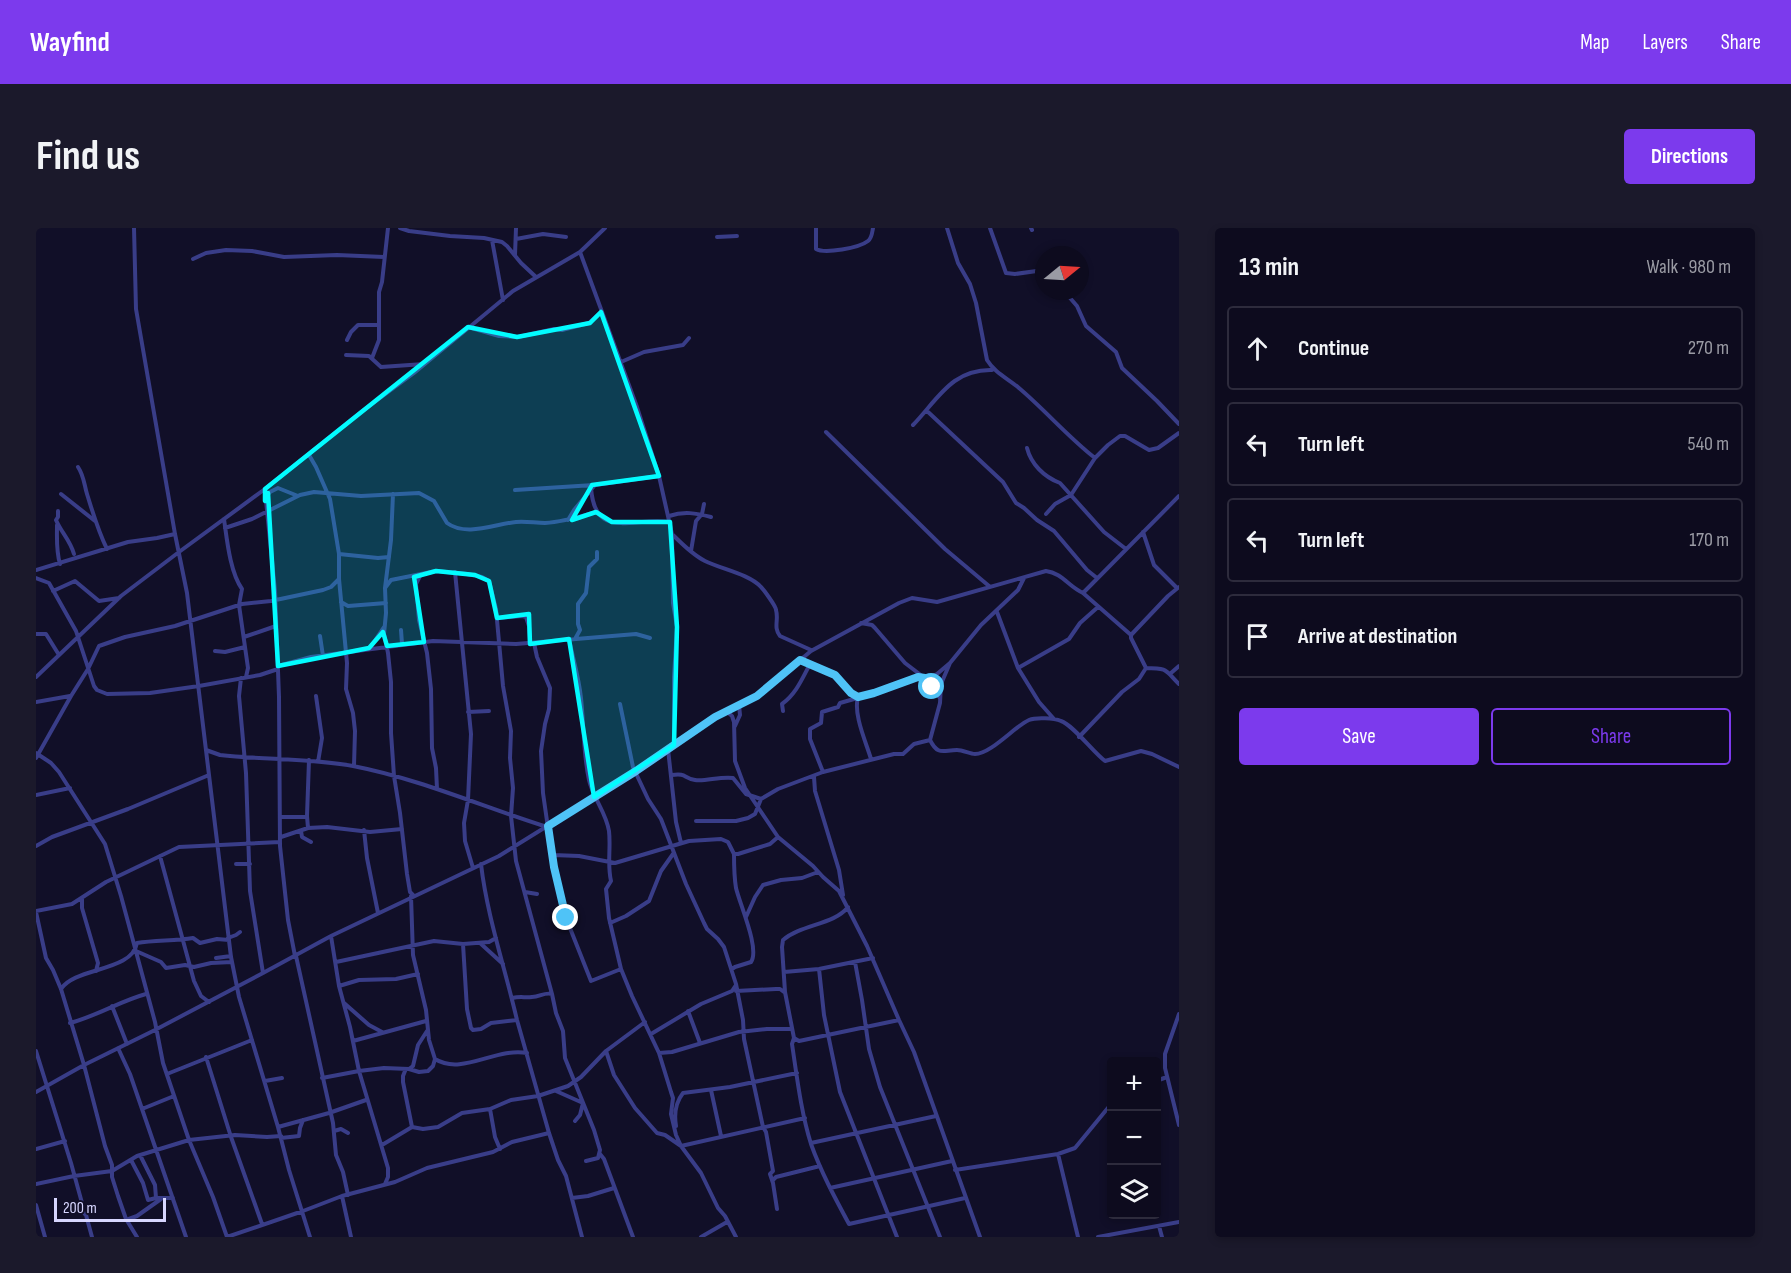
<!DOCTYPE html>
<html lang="en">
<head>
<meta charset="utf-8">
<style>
  body { margin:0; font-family:"Sofia Sans Condensed",sans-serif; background:#1b192b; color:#f1f3f6 }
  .controls { position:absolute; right:18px; bottom:18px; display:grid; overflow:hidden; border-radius:6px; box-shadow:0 3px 9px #0003 }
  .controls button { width:54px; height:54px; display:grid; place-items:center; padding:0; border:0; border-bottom:2px solid #2d2b3c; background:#0d0b1e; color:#f1f3f6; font:30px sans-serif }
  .compass { position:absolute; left:999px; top:18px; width:54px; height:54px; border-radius:50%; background:#0d0b1e; box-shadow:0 3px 9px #0003; rotate:72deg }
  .scale { position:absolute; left:18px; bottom:15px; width:112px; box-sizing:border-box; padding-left:6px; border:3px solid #d7d6ff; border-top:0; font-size:16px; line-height:21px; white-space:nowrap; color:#d7d6ff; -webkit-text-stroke:4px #110f28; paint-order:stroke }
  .stop { position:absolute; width:18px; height:18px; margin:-14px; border:4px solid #4fc3f7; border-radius:50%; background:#fff }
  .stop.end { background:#4fc3f7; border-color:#fff; box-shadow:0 2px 6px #0008 }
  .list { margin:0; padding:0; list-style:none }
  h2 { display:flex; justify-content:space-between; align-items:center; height:78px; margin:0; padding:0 24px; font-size:26px }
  h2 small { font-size:20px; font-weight:400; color:#9a9ba4 }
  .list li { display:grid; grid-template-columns:39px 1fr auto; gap:18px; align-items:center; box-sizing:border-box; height:84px; margin:0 12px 12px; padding:0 12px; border:2px solid #2d2b3c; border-radius:6px }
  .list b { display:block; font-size:22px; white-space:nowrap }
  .list em { font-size:20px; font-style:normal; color:#9a9ba4 }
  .actions { display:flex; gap:12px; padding:18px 24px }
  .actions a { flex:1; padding:14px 0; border:2px solid #7c3aed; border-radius:6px; text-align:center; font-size:21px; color:#7c3aed }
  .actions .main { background:#7c3aed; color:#fff }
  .icon { flex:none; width:33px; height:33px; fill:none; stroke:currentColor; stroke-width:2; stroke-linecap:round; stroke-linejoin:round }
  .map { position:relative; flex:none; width:1143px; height:1009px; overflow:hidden; border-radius:6px }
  header { display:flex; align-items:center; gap:36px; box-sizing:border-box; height:84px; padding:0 30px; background:#7c3aed; color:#fff }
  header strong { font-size:28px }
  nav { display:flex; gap:33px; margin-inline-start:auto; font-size:21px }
  .intro { display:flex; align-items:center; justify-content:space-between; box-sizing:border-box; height:144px; padding:0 36px }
  h1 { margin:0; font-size:42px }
  .button { padding:15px 27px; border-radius:6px; background:#7c3aed; color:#fff; font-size:21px; font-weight:700 }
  main { display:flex; gap:36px; padding:0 36px }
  aside { flex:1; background:#0d0b1e; border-radius:6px; box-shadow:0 3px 9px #0003 }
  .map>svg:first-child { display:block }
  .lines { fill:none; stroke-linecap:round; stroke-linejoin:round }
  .minor { stroke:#393d88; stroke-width:4 }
  .route { stroke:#4fc3f7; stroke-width:8 }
  .marked { fill:#02fcff; fill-opacity:0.2; stroke:#02fcff; stroke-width:4.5; stroke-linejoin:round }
</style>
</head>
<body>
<header>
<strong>Wayfind</strong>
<nav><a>Map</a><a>Layers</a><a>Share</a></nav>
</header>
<div class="intro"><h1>Find us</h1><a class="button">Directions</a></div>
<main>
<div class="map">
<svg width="1143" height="1009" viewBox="0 0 1143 1009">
  <rect width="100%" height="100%" fill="#110f28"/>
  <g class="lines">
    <!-- minor -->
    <path class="minor" d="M98,0L100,81L139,306L151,365L195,729L203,769L242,899L253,942L274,1009
      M364,0L373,3L414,8L448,10L466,14L471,18L485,35L500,49
      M780,0V21C789,26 823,20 832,13C836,10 836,5 837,0
      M911,0L922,35L934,56L940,75L951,132C959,145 971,150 983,160C1009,182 1032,209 1059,230
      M954,0L970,45L979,46L1008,42
      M995,0L996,2
      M681,9L701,8
      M480,11L507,6L530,9
      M456,12L467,72
      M544,24L601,179L623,248L636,306L637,375L641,399L638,449V517
      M479,27L480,0
      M157,31L170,25L190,22L216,23L248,29L301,27L348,29
      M1028,63L1041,78L1050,98L1080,124L1086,140L1121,173L1143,196
      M432,99L463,108L482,109L518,101L526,102L553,95L565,84
      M311,112L315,104L322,97H342
      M310,127L333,128L345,139L388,136
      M336,130L343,112V64L346,54L352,0
      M585,134L608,124L647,117L653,110
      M891,183L967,254L980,275L988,280L1001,292L1018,303L1051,342L1061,350
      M877,197C902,171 916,141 956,142
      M790,204L909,321L953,358
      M991,220C995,236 1008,249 1024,255L1068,304L1090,321
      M273,227L280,239L294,271L303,326V351L311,435L310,461L317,485L319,503L318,538
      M42,239C48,248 48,256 51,266C57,285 62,303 71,321
      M555,260C559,314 598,288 634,294
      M229,262L239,363L243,469L244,618L252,692L259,728
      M479,262L558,257
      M25,266L59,293
      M357,266L355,312L349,360L350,385L348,406L352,425L355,454V505L358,548L364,585L371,646L374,664L377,667L375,668L377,727L390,782L393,812L399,831L397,838L392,843L383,844L373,841
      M230,269L234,264L242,260L262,268
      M22,283V289L20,292C25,304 34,312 38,326
      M1010,286L1019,276L1035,267L1059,230L1072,217L1084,208H1089L1113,222L1122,220L1143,205
      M633,288C648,283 660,285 675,289
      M188,291C191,312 194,344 206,361L203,377L212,440L210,449
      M532,292L538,282L559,257L623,248
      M21,297C21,310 20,323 24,336
      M189,300L216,291L264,267L278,264L325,268L383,265L398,273L411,295C430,309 459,296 480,294C490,293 499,295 509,295C527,294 543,289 560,284
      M1107,304L1118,337L1141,360
      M637,307C646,316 657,327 669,333C685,341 713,346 725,359C727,361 740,378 740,382C743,392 737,399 744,408L775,422
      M655,323L660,293L666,286L668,276
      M303,326L342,330L353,329
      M0,342L92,314L121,310L139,306
      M419,344L435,506L432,572L428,595L429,613L437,640
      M384,348L380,356L383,392L391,425L395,461L396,520L400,540L401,561
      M0,350L13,355L40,403L58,458L61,462L71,466L114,465L163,458L224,447L242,441
      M349,360L355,352L400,343L431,346L446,349L453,353L460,381L467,458L475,503L474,530L477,560L475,588L480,633L516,766L520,785L527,803L529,830L558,902L564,922L562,930L550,933
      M17,363L39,353L63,373L83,370
      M1047,365L1095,407
      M305,374L312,378L350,375
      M961,384L982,440L1003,474L1018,491
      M461,390L486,388L490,389L493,398L494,416
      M825,395L836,397L839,400L869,435L886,448
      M365,402L366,416
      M0,406H10L23,427
      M284,408L287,428
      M208,409L240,398
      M533,411C537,431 543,450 545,470C548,497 547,525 553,552C557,570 570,584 573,603C575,620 571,636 575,653L570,661L573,690L585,741L596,768L623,825L635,864L637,870L635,886L640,907L645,918L665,945L682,980L689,988L700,1009
      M539,411L544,402L542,396V376L550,365L553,339L561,331V324
      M498,415L501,429L514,460L513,481L509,496L505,523L507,565L513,607L530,690L555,753L585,741
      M334,420L348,399
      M179,423L189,424L209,419
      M764,433L799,447L815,465L822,469L838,465L877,450H892L901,446L914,435L945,397L982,362L988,350
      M242,438L275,429L397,413L480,416L600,406L614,410
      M982,440L1033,411L1044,395L1062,379
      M1110,440L1095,410V407L1132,368L1143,359
      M1110,440C1132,440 1129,442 1143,456
      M1135,445L1143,438
      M0,449L85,368L143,324L229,261L325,184L378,145L477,63L544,24L569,0
      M205,450L203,468L210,545L214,663L227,745
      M889,450L904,470
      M280,468L286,510L282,534
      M822,469C817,486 830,514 835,531
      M0,474L34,468
      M584,476L597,539L612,571L625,591L650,656L668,695L671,701L682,711L688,719L700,756L707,792L708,811L727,899L730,904L737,943L734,946L737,955L741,981
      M690,483L696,488L698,494L699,533L709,560L742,609L777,638L787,649L803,663L831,718L863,792L878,824L944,1009
      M747,483L746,476C760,466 766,451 774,436
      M432,484L453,483
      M699,498L704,487L703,477
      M1043,509L1086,464L1103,451L1110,440
      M894,512C902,528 907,522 921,522C927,522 934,526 939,526C955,526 979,498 993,492C1000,489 1018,490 1025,493C1037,497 1057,524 1069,533L1105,523L1116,526L1143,539
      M632,521L640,594L645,615
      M170,522L184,527C229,532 273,530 317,538C384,551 447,579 511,599
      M0,525L15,535L23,544L69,616L85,668L119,794L127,835L153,912L177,969L191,1009
      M0,530L35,468L52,441L63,418L89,409L139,398L206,376L235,373L287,362L295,359L303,351
      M787,544L774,511V501L785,495L786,484L802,479L804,475L818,471
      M636,547C651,545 647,550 659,552C668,554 685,548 697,550L710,566L725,571
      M778,549L779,563L803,642L807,667
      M0,567L34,560
      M244,589H271
      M660,593H700L712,590L719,586L725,571L742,561L787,544L858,526H867L878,516L894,512L904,475L905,456L914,435
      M272,600L271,588L273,532
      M328,602L331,630L342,685
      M265,603L266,609L275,614
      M245,609L272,600L291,599L334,604L366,601
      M0,618L16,609L92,581L173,547
      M517,627L543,628L579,635L653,613L685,611L692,614L698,626H702L734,616L742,609
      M124,628L158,753L165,768L173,774
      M200,636H214
      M445,636C451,688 469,740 481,792L513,905L522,932L530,948L546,1009
      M489,664L501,666
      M46,670V680L62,735L60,743
      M812,679C798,697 766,696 747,712L746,719L749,764L758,810L763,813L863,792
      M0,683L36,676L70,654L143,619L244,614
      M0,684L10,730L17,742L25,761L48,837L69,918L76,937V949L82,968L90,991L101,1009
      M710,689L719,669L727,657L745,652L766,650L782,644
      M574,695L590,688L613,673L625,643L637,626
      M295,708L303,758L314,799L323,843L352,940V949L349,956
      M192,710L200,707L204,704
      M444,715L467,736
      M427,716L431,781L435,800L437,802L445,801L455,795L481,792
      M100,723L125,734L130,740L149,737L158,739L175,735L196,734
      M260,728L297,895L300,927L307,944L312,967
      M180,730L195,728
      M300,734L398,713L427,716L453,714L460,710
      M819,734L826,772L833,821L844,859L904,1009
      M696,741L699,739L715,734C724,721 704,677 700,660C698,648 698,638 698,626
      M783,741L788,787L804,864L861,1009
      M748,744L783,741L837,730
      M303,758L323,752L360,751L382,746
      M25,761C39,739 96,744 101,715C119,712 139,713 157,710L164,715L181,711L193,712
      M700,763L740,761H744L748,764
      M476,770C486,768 488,770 496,769C504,769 508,764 516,766
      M308,775L333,797L346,804
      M76,778L91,816
      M652,783L664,815
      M1143,786L1129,826V840L1143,897
      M34,795C61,788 84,773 110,766
      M615,806L665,776L696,763L700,757
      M758,810L756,816C761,849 765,884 775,916C785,944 799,970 813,996L929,970
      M317,813L390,793
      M82,820L94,846L150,1009
      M0,823L35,935L46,975L45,982L50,987L56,1009
      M570,823L578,847L599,880L621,905L629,907L645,918
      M623,825L636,824L703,804L731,801H755
      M170,829L195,909L226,996
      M399,831C426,848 460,819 491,825
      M131,846L216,812
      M286,850L323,843L348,840L373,841L377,838L382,817L391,803
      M229,853L246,850
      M1120,853L1131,849
      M675,862L685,908
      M520,863L547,875L544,887L539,893
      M0,864L48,837L119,802L227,745L295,708L463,628L600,543L679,489L721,468L775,423L863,375L876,370L901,374L1010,343C1026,345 1033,359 1047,365L1143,268
      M106,881L138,868
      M454,881L459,909L464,921
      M640,898C638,886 640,874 647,865L694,859L761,845
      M242,899L293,885L330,872
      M376,899L387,901L402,899L426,885L454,881L475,872L502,868L532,858L545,849L570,823L609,794
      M298,903L305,901L312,905
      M245,910L263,908L264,900L267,892
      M775,915L900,888
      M346,917L376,899L367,854V848L369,843
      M645,918L769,890
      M0,921L29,913
      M564,926L568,931L597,1009
      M1022,926L1042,1009
      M104,927L119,957L120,970
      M95,932L107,955L112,972L120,970H137
      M919,942L1022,926L1039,920L1076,875
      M737,952L740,949L784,938
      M0,956L38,948L76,943L101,928L153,912L199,907L231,909L245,908
      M794,960L916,933
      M306,968L315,1009
      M536,970L552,968L578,960
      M0,977L9,1009
      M90,992L101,988L125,971
      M1123,998L1126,1009
      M191,1009L267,983L306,968L359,954L391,940L457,924L476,914L513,905
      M665,1009L691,994
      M1062,1009L1143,994"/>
  </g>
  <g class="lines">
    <!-- route -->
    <path class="route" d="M530,690L518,639L512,598L600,543L679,489L721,468L764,432L799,447L815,465L822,469L838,465L882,449L889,450L896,459"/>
  </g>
  <!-- marked area -->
  <path class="marked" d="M565,84L623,248L556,257L536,292L560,284L576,294H634L641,399L638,517L558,569L533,411L494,416L493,386L461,390L453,353L439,347L400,343L378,349L388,414L351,418L347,404L333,420L242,438L232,265L229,273V261L432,99L481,109L554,95Z"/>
</svg>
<div class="controls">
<button>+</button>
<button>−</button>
<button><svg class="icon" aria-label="layers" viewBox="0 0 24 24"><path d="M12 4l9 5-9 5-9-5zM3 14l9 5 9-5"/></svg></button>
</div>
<svg class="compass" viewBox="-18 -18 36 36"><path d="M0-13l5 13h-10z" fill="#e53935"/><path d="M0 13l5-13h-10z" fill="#9a9ba4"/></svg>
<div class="scale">200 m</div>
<div class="stop" style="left:896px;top:459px"></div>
<div class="stop end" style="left:530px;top:690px"></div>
</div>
<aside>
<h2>13 min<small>Walk · 980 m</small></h2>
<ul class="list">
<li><svg class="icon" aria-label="ahead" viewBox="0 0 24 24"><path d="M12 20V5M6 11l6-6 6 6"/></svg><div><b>Continue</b></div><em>270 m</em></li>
<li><svg class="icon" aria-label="left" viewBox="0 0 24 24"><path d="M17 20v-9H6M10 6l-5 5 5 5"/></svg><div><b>Turn left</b></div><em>540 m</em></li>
<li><svg class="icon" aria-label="left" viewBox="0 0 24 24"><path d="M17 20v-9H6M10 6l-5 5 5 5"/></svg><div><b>Turn left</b></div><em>170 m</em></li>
<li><svg class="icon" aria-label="arrive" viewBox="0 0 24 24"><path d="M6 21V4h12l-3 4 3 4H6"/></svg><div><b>Arrive at destination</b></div></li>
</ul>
<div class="actions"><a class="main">Save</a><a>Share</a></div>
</aside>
</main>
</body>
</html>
